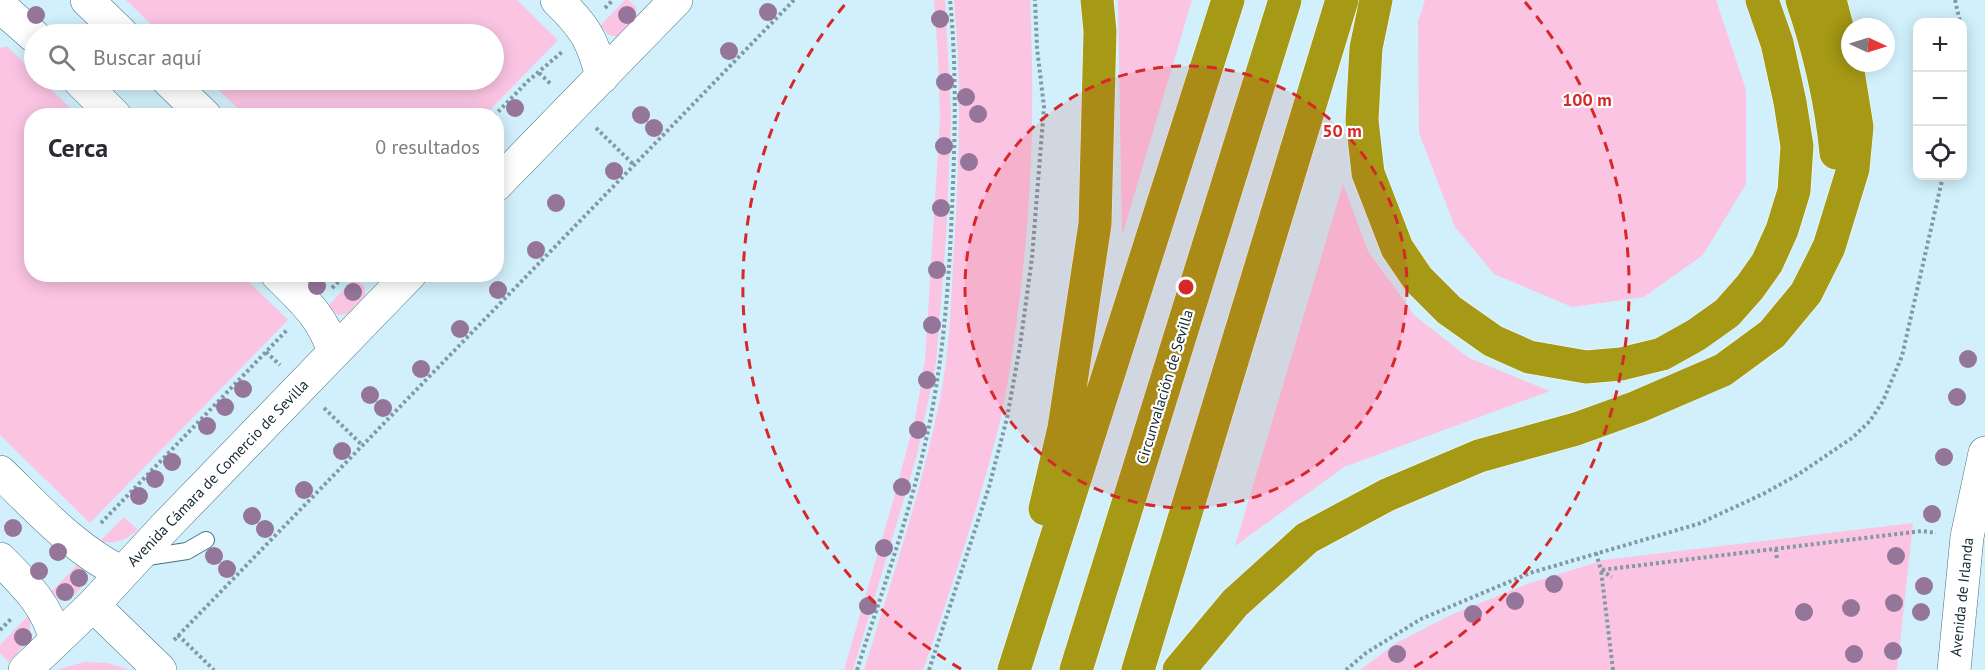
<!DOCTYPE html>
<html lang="es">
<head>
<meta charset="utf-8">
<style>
  body { margin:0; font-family:"PT Sans",sans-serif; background:#f7f7f7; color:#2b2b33 }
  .controls { position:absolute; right:18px; top:18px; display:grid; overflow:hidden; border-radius:12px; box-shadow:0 3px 15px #0003 }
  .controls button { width:54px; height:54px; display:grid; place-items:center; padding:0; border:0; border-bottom:2px solid #e1e1e2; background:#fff; color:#2b2b33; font:30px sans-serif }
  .compass { position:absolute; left:1841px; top:18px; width:54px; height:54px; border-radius:50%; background:#fff; box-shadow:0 3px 15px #0003; rotate:94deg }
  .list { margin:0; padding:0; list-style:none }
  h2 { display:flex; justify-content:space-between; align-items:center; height:78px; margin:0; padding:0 24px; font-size:26px }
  h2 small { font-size:20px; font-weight:400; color:#7c7c81 }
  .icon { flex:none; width:33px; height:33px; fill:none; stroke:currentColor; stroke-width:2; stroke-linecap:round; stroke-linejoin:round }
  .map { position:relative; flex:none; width:1985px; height:670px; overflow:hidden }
  .search { position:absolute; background:#fff; box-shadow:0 3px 15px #0003; left:24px; top:24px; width:480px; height:66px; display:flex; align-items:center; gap:15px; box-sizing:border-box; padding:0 21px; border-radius:33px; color:#7c7c81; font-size:22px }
  .panel { position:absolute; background:#fff; box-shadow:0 3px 15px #0003; left:24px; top:108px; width:480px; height:174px; border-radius:24px }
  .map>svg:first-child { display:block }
  .green { fill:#fbc4e3 }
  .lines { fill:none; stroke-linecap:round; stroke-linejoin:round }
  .service-casing { stroke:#437485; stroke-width:18 }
  .minor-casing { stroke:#437485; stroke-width:34 }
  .tertiary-casing { stroke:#437485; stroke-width:34 }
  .motorway-casing { stroke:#fff; stroke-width:34 }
  .path { stroke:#809aa4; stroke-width:4; stroke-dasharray:3 3; stroke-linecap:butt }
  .service { stroke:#fff; stroke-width:16 }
  .minor { stroke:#fff; stroke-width:33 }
  .tertiary { stroke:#fff; stroke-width:33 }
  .motorway { stroke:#a59915; stroke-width:33 }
  .tree { fill:#95769a }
  .ring { fill:none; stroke:#d62828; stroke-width:3; stroke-dasharray:10 8 }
  .labels { text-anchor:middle; stroke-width:4.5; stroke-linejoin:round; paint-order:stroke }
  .street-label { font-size:15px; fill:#13272f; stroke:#fff }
  .centre { fill:#d62828; stroke:#fff; stroke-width:3 }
  .ring-label { font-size:18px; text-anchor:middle; font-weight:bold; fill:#d62828; stroke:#fff; stroke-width:4.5; stroke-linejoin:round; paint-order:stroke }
</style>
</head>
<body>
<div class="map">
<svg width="1985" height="670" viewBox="0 0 1985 670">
  <rect width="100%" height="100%" fill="#d1f0fb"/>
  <!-- green -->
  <path class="green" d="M126,0H517L558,40L485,115H245L208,80H494V34H161Z
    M625,0H628L636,7L637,17L617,37L609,35L600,26Z
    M934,0H945L951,115L946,238L936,363L917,455L853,670H844L895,494L915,419L925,361L940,119L938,56Z
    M954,0H1030C1035,106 1032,213 1017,318C1013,351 1008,385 1001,417C980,503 952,586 923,670H864C891,582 922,489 940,399C950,350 951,299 954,250C959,166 962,84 954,0Z
    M1118,0H1192L1122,236Z
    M1425,0H1716L1746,90V184L1703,255L1644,297L1572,307L1494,274L1455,227L1419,133L1418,22Z
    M7,46L34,73V80H41L78,115L32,116V274L242,275L288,320L90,523L0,435V48Z
    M1343,184L1368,251L1415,316L1469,358L1550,391L1344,467L1235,546Z
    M355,278L365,287V296L347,314L338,315L328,306Z
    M124,517L138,530C126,540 115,544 99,542Z
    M1913,523L1897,670H1360L1396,643L1451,615L1527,584L1604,560Z
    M78,564L86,573L88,579L69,601L60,600L51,592Z
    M29,615C34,635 22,649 9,662L0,653V645Z
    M84,662L108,663L129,670H56Z"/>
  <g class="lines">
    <!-- service casing -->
    <g class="service-casing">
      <path id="service" d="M141,558L187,551L206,540"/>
    </g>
    <!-- minor casing -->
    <g class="minor-casing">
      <path id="minor" d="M87,0L122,34
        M557,0C584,26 593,40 602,77
        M0,6L34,36
        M79,80L115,116
        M168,80L205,116
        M496,185L676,0
        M277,274C303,300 323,317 334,352
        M0,472C38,509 74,549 122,573
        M0,559C25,584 47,605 56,640
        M93,605L160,670
        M25,670L93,605L165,527L410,274"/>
    </g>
    <!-- tertiary casing -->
    <g class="tertiary-casing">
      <path id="tertiary" d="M1954,670L1967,537L1985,453"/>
    </g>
    <!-- motorway casing -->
    <g class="motorway-casing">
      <path id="motorway" d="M1376,0L1366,48L1362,120L1368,173L1397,248L1418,279L1449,310L1493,341L1529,357L1586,367L1621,364L1662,354L1696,335L1727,313L1750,287L1767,263L1782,230L1794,191L1797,146L1790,102L1777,43L1762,0
        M1802,0C1819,50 1831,101 1836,153
        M1045,509L1064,428L1095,224L1100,31L1097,0
        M1014,670L1228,0
        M1076,670L1285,0
        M1138,670L1342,0
        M1179,670L1235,603L1307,538L1387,495L1479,456L1576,429L1637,407L1723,370L1772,334L1806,293L1829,247L1853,169L1857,127L1847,65L1830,0"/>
    </g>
    <!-- path -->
    <path class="path" d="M1955,0L1960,22
      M605,8L613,0
      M1962,40L1965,61L1962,84
      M539,73L552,85
      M494,116L528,81L562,52
      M596,128L634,165
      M332,288L346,274
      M266,352L280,365
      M324,408L362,445
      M101,523L287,330
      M1776,549L1777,559
      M1596,553L1601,570L1612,577
      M0,630L12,618
      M178,635L214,670
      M174,640L794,0
      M857,670C883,588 913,506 930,421C944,351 949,281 952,209C955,139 957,70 950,0
      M929,670L989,487L1007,418L1020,346L1032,258L1044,107L1037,48L1035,0
      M1346,670L1366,653L1421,619L1530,573L1698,524L1763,494L1799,474L1852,438L1870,421L1883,401L1902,356L1943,176
      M1613,670L1601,570L1922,531L1936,533"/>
    <!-- service -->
    <use href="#service" class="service"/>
    <!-- minor -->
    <use href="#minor" class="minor"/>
    <!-- tertiary -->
    <use href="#tertiary" class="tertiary"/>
    <!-- motorway -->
    <use href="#motorway" class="motorway"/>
  </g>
  <!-- trees -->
  <g class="tree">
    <circle cx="768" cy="12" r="9"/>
    <circle cx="36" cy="15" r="9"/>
    <circle cx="627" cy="15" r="9"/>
    <circle cx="940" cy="19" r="9"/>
    <circle cx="729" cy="51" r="9"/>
    <circle cx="945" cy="82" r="9"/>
    <circle cx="966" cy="97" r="9"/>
    <circle cx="515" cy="108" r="9"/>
    <circle cx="978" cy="114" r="9"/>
    <circle cx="641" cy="115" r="9"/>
    <circle cx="654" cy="128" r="9"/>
    <circle cx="944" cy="146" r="9"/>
    <circle cx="969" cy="162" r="9"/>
    <circle cx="614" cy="171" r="9"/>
    <circle cx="556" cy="203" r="9"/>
    <circle cx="941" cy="208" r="9"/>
    <circle cx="536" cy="250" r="9"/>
    <circle cx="937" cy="270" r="9"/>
    <circle cx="317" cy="286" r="9"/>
    <circle cx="498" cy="290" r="9"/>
    <circle cx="353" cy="292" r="9"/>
    <circle cx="932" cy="325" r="9"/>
    <circle cx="460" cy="329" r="9"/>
    <circle cx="1968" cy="359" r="9"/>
    <circle cx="421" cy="369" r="9"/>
    <circle cx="927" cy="380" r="9"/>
    <circle cx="243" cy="389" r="9"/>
    <circle cx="370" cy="395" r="9"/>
    <circle cx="1957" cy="397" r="9"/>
    <circle cx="225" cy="407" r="9"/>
    <circle cx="383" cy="408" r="9"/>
    <circle cx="207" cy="426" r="9"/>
    <circle cx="918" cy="430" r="9"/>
    <circle cx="342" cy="451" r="9"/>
    <circle cx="1944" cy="457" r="9"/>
    <circle cx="172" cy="462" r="9"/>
    <circle cx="155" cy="479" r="9"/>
    <circle cx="902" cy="487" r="9"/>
    <circle cx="304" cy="490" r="9"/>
    <circle cx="139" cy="496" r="9"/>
    <circle cx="1932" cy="514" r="9"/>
    <circle cx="252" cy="516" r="9"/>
    <circle cx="13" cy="528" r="9"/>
    <circle cx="265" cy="529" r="9"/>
    <circle cx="884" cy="548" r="9"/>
    <circle cx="58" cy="552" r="9"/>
    <circle cx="214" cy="556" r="9"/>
    <circle cx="1896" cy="556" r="9"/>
    <circle cx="227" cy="569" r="9"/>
    <circle cx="39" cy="571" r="9"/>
    <circle cx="79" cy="578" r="9"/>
    <circle cx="1554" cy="584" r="9"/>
    <circle cx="1924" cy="586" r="9"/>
    <circle cx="65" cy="592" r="9"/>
    <circle cx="1515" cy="601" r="9"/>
    <circle cx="1894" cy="603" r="9"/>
    <circle cx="868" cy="606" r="9"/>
    <circle cx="1851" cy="608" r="9"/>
    <circle cx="1804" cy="612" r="9"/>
    <circle cx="1921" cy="612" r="9"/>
    <circle cx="1473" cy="614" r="9"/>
    <circle cx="23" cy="637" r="9"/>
    <circle cx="1893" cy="651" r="9"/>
    <circle cx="1397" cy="654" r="9"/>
    <circle cx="1854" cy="654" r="9"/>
  </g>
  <!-- distance rings -->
  <circle cx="1186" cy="287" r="221" fill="#d62828" fill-opacity=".12"/>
  <g class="ring">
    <circle cx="1186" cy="287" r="221"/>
    <path d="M961 669A443 443 0 0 1 847 2M1525 2A443 443 0 0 1 1411 669"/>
  </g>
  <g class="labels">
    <!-- street labels -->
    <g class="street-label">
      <text transform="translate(1165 387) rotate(-73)" y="5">Circunvalación de Sevilla</text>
      <text transform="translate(218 473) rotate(-46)" y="5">Avenida Cámara de Comercio de Sevilla</text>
      <text transform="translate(1962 597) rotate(-84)" y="5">Avenida de Irlanda</text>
    </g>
  </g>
  <circle cx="1186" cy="287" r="9" class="centre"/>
  <g class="ring-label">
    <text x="1587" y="106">100 m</text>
    <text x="1342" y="137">50 m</text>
  </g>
</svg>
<div class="controls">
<button>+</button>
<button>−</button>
<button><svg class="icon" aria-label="locate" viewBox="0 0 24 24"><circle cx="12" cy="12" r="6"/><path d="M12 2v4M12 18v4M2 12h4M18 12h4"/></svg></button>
</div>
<svg class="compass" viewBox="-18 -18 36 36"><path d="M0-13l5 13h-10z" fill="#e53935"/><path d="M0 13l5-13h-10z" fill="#7c7c81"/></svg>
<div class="search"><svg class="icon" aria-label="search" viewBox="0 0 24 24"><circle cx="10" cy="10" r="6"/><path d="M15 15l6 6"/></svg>Buscar aquí</div>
<section class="panel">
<h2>Cerca<small>0 resultados</small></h2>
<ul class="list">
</ul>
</section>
</div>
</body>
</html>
